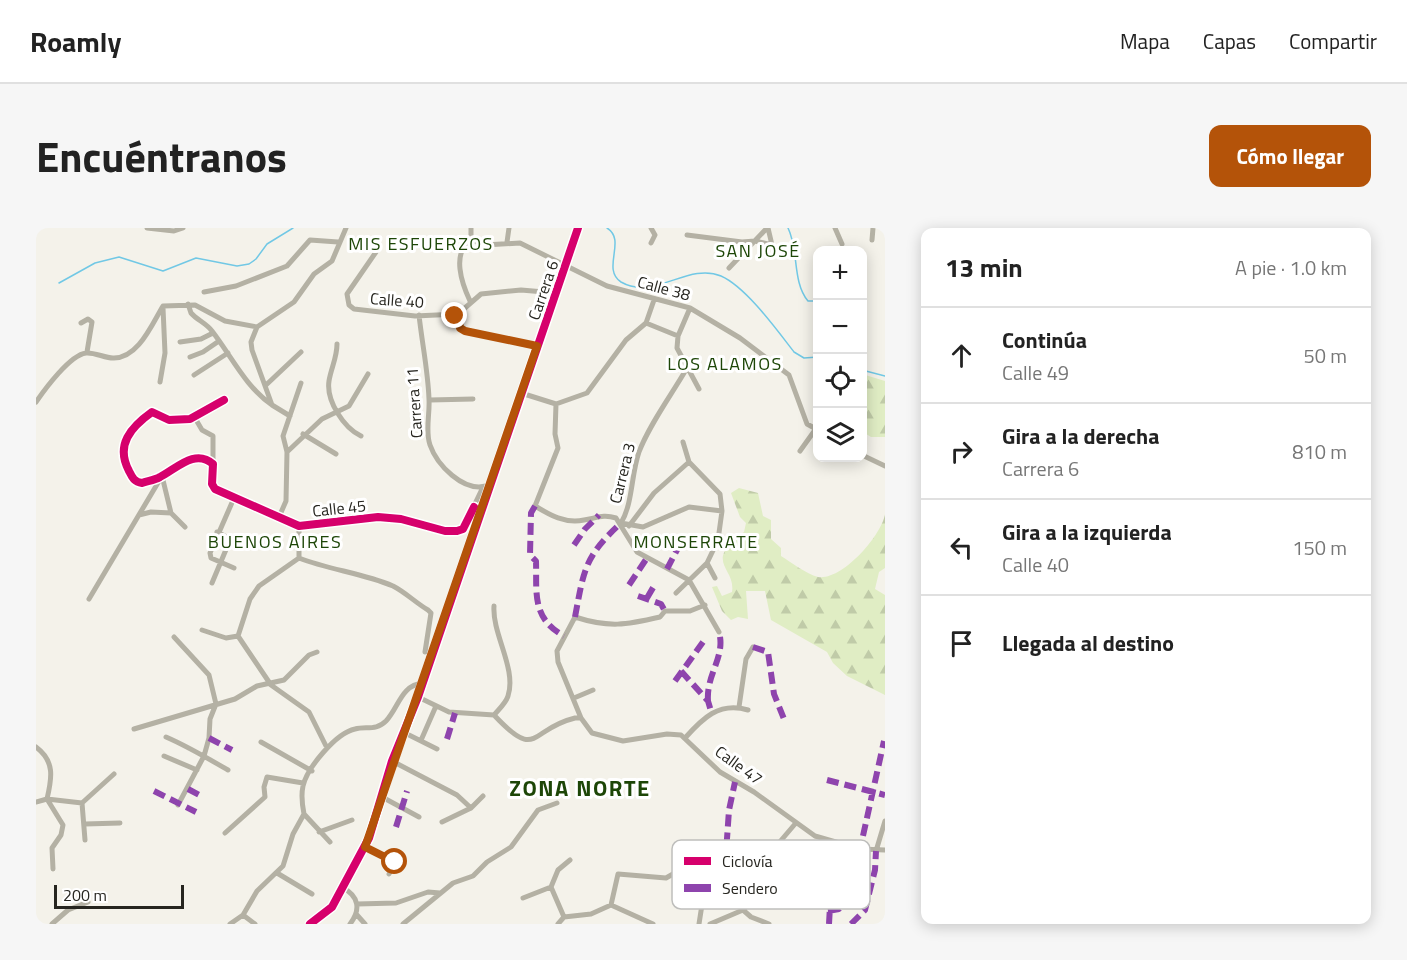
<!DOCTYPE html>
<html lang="es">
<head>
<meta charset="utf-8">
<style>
  body { margin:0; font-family:"Titillium Web",sans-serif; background:#f6f6f6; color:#222 }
  .controls { position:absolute; right:18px; top:18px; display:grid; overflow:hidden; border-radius:12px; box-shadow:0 3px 15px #0003 }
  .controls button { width:54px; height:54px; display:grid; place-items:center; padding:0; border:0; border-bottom:2px solid #e0e0e0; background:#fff; color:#222; font:30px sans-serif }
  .scale { position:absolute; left:18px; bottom:15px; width:130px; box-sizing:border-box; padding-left:6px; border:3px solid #26251f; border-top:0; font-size:16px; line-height:21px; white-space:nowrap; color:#26251f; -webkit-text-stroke:4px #fff; paint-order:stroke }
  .stop { position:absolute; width:18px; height:18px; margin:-14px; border:4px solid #b45309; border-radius:50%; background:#fff }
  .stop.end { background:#b45309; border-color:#fff; box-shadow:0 2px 6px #0008 }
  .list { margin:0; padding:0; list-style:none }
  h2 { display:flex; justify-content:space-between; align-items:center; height:78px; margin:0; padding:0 24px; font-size:26px }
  h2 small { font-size:20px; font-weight:400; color:#767676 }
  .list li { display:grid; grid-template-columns:39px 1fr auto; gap:18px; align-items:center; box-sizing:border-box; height:96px; padding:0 24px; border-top:2px solid #e0e0e0 }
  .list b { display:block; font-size:22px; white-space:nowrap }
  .list p { margin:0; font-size:20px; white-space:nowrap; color:#767676 }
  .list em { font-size:20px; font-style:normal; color:#767676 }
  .icon { flex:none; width:33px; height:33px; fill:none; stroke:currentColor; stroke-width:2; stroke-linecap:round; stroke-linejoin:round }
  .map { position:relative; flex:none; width:849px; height:696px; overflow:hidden; border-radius:12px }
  header { display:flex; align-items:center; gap:36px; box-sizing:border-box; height:84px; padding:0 30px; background:#fff; border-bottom:2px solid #e0e0e0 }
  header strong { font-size:28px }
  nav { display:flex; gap:33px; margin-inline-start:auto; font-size:21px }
  .intro { display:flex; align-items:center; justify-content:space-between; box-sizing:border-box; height:144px; padding:0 36px }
  h1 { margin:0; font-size:42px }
  .button { padding:15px 27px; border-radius:12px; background:#b45309; color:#fff; font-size:21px; font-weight:700 }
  main { display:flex; gap:36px; padding:0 36px }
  aside { flex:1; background:#fff; border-radius:12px; box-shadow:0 3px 15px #0003 }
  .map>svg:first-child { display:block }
  .forest { fill:url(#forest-firs) }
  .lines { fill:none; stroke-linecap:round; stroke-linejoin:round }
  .stream { stroke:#71c8e5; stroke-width:1.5 }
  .minor { stroke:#b4b1a4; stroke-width:5 }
  .quiet { stroke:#8e44ad; stroke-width:6; stroke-dasharray:12 6; stroke-linecap:butt }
  .cycleway-casing { stroke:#fff; stroke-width:11 }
  .cycleway { stroke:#d6006c; stroke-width:8 }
  .route { stroke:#b45309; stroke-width:8 }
  .labels { text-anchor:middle; stroke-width:6; stroke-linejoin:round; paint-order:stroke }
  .street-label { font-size:16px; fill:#26251f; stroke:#fff }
  .neighbourhood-label { font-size:18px; letter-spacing:1.5px; fill:#1d4607; stroke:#fff }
  .district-label { font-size:22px; font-weight:bold; letter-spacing:1.5px; fill:#1d4607; stroke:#fff }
  .key { fill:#fff; stroke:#bebebc; stroke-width:1.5 }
  .key-label { font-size:16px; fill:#26251f }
</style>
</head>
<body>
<header>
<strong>Roamly</strong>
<nav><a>Mapa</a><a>Capas</a><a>Compartir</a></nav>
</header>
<div class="intro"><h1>Encuéntranos</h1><a class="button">Cómo llegar</a></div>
<main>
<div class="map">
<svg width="849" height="696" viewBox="0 0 849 696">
  <defs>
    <pattern id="forest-firs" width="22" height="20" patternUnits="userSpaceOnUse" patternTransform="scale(1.5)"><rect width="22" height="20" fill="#e0edc4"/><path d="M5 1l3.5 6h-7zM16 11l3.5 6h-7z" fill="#c0cba8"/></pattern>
  </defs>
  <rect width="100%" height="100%" fill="#f4f2ea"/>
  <!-- forest -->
  <path class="forest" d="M826,146L849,153V209H835L827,204Z
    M703,260L722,265L727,288L735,292V311L745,320V328C755,334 770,346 782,349C806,353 846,307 849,286V340L843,344L839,361L849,367V467L811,448L797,435L791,424L735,392L729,363H710L712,391L702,389L695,392L686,383L676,359L681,358L686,368L696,364C700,339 666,335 708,304L710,295L704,289L695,265Z"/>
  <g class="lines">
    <!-- stream -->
    <path class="stream" d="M571,0C591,12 565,41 585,54C618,73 652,34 685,48C710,59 741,102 758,124L768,130L782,129
      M752,0C763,22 756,54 772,73H782
      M23,55L59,35L83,29L127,43L160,30L201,38L213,36L220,31L231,16L257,0
      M826,142L849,148"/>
    <!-- minor -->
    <path class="minor" d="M111,0L138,3L147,0
      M435,0V12L449,17L484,15L571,58L654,80L704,110L753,147L771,196L782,202
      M799,0L806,16
      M651,7L706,14L719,13L736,17L732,0
      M836,12L837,0
      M471,14L473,0
      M615,15L619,7L615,0
      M340,24L311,66L313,77L318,81L379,88L422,86
      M693,40L731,0
      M168,64L200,58L251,38L274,12L302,14
      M618,72L610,95L590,112L551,165L520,176L519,206L522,220L499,278C514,287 529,296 548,292C561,290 567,286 580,290L601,324L653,352L683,404
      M434,73C426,56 415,25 435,12
      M152,76L155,85C161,92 170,95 176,103C196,129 209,158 236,177
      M422,86L445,66L485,62L520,65
      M422,86L424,100L429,103L501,118
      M383,87C386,115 392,143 393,171C394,186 389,203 394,217C401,237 427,264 450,258
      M45,95L52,91L56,94L51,124
      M610,95L642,108L654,80
      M221,99L215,114L216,122L236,177L254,188
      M642,108L641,120L663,161
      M144,114L165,111L177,105
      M301,116C301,130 295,140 293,153C290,173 308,200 325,208
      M154,129L167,124L183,113
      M651,140C636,166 613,197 603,224C595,247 597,275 585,295L607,299L653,279L686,283
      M158,147L192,125
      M124,154L129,125L127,80
      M230,157L265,124
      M485,165L520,176
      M188,172L154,191L133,192L116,184C95,199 79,217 93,243C96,249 98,254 106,255C112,253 119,252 124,249C140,241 159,220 177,236L176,256L179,261L263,298L342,289L365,291L409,303L427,301L447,259
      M394,172L437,171
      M0,174C9,161 34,127 50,125C58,124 69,130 77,130C102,131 116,96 127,78L159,77L189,93L221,99L258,74L278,46L296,33L310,0
      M159,190L166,202L177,208V236
      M267,206L300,226
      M764,223L779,202
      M251,224L286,191L313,178L332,146
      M826,227L849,238
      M198,270L174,325L175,330L198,340
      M103,287L115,284L135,285
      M243,289L250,273L251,224L247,208L265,155
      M593,298L618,265L653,234
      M181,304L210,319
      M263,330C294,342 326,345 357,358C369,364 380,375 392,382L395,385L389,424
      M671,335L679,350
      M176,355L194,312
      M640,365L671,335L682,312L686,283L684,266L653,234L647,214
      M53,371L126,248L135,285L149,299
      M458,378C456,406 481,441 472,468C470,475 463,481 458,487
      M166,402L190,410L202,408
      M202,408L235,457L273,484L290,518
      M202,408L214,371L223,358L263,330V298
      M138,409L173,447L180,476L174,491L173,510L168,528L142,577
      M382,469L413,484L458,487C502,534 493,501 539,490H545L556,505L587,513L631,506L645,507L684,544L718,564L779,608L824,621L849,622
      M538,470L557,462
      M703,479L710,431L717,419
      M545,490L522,434L521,423L539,389C573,400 590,397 624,389L629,383H654L669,377
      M98,501L199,471L221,458L248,452L273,427L281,424
      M367,504L401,521
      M130,509C153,519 171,530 192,542
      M386,510L400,478
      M649,510C666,491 683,473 712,482
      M225,514L276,543
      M0,519C19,533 16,550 11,571L27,597L25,607L16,620L17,641
      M128,528L161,542
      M356,533L421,567L435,580
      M346,569L383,589
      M0,574L11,571L46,575L78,546
      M46,575L49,612
      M406,594L435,580L447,568
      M49,596L84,595
      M283,604L316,592
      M189,605L229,569L228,559L231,549L267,555
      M294,614L268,586C266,576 265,567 267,558C271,540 300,505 319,501C330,498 340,503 350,493C363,479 365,457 387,455
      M329,619L359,634L353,646
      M840,623L849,593
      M241,645L276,666
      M515,659L522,642L534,632
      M515,659L528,689
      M307,660C323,668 325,682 314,696
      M487,670L515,659
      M718,671L759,672
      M321,676L360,675L392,664L404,665
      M575,677L582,646L630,650L637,646L651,631
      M575,677L617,696
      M707,682L715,689L733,696
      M207,687L219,696
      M321,687L329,696
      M528,689L555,686L575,677
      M16,696L32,682L52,674
      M194,696L207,687L221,663L247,638L257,606L268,586
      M274,696L296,679L333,610L356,533L382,469L542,0
      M367,696L417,655L437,648L451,634L475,619L502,582L521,575
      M522,696L528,689
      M663,696L670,651L677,641
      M674,696L707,682L718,671L736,623L759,596"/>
    <!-- quiet -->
    <path class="quiet" d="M499,278L495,285L494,327L500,333C501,364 495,390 528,408
      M538,317L549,301L563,287
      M631,341L643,318
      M593,357L611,330
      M602,368L625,376L629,383
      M611,370L618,358
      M539,389C548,342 548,329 585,295
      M717,419L732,424L738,466L748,491
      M645,443L672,473L675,483
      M639,453L667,414
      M672,473C670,446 690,429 683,404
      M173,510L196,522
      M411,511L419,485
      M791,552L849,567
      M152,561L167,569
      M118,563L160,584
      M360,599L371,563
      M696,670L690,625L693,582L699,554
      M792,683L803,681L813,671L848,513
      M793,696L795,660L806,617
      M815,696L829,682L839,642L840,623"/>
    <!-- cycleway casing -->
    <g class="cycleway-casing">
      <path id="cycleway" d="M188,172L154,191L133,192L116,184C95,199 79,217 93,243C96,249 98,254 106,255C112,253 119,252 124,249C140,241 159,220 177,236L176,256L179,261L263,298L342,289L365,291L409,303H421L427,301L438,279
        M274,696L296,679L333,610L356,533L382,469L542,0"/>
    </g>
    <!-- cycleway -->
    <use href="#cycleway" class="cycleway"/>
  </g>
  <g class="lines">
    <!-- route -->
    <path class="route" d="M359,634L329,619L501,118L429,103L424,100L422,86L419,88"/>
  </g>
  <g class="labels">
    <!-- street labels -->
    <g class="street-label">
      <text transform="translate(628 60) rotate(15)" y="6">Calle 38</text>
      <text transform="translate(507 62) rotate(-71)" y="6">Carrera 6</text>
      <text transform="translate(361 72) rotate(4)" y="6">Calle 40</text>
      <text transform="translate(378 175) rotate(-94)" y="6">Carrera 11</text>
      <text transform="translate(586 245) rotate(-76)" y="6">Carrera 3</text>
      <text transform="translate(303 280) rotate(-6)" y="6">Calle 45</text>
      <text transform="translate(703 537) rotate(36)" y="6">Calle 47</text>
    </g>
    <!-- neighbourhood labels -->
    <g class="neighbourhood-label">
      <text x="385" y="22">MIS ESFUERZOS</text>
      <text x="722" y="29">SAN JOSÉ</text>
      <text x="689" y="142">LOS ALAMOS</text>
      <text x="239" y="320">BUENOS AIRES</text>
      <text x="660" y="320">MONSERRATE</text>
    </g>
    <!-- district labels -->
    <g class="district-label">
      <text x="544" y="568">ZONA NORTE</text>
    </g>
  </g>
  <!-- legend -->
  <rect x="636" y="612" width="198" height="69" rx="9" class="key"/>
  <rect x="648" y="629" width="27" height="8" fill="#d6006c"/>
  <rect x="648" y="656" width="27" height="8" fill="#8e44ad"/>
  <g class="key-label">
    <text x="686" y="639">Ciclovía</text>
    <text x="686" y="666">Sendero</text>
  </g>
</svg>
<div class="controls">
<button>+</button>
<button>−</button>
<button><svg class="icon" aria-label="locate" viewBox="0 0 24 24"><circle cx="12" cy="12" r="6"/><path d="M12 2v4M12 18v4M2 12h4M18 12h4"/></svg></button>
<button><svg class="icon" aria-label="layers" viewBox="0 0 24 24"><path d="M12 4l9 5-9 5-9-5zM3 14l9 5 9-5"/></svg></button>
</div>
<div class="scale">200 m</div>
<div class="stop" style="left:359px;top:634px"></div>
<div class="stop end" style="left:419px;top:88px"></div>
</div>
<aside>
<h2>13 min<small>A pie · 1.0 km</small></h2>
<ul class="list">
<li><svg class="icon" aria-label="ahead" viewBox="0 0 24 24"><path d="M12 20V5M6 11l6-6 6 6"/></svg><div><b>Continúa</b><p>Calle 49</p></div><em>50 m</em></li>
<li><svg class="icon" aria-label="right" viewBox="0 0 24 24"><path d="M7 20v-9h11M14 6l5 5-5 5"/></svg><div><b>Gira a la derecha</b><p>Carrera 6</p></div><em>810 m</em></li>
<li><svg class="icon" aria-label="left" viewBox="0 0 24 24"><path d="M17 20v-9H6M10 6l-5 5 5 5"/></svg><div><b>Gira a la izquierda</b><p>Calle 40</p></div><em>150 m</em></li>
<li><svg class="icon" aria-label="arrive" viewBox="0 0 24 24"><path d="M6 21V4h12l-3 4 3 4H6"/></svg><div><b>Llegada al destino</b></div></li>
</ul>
</aside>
</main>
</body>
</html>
